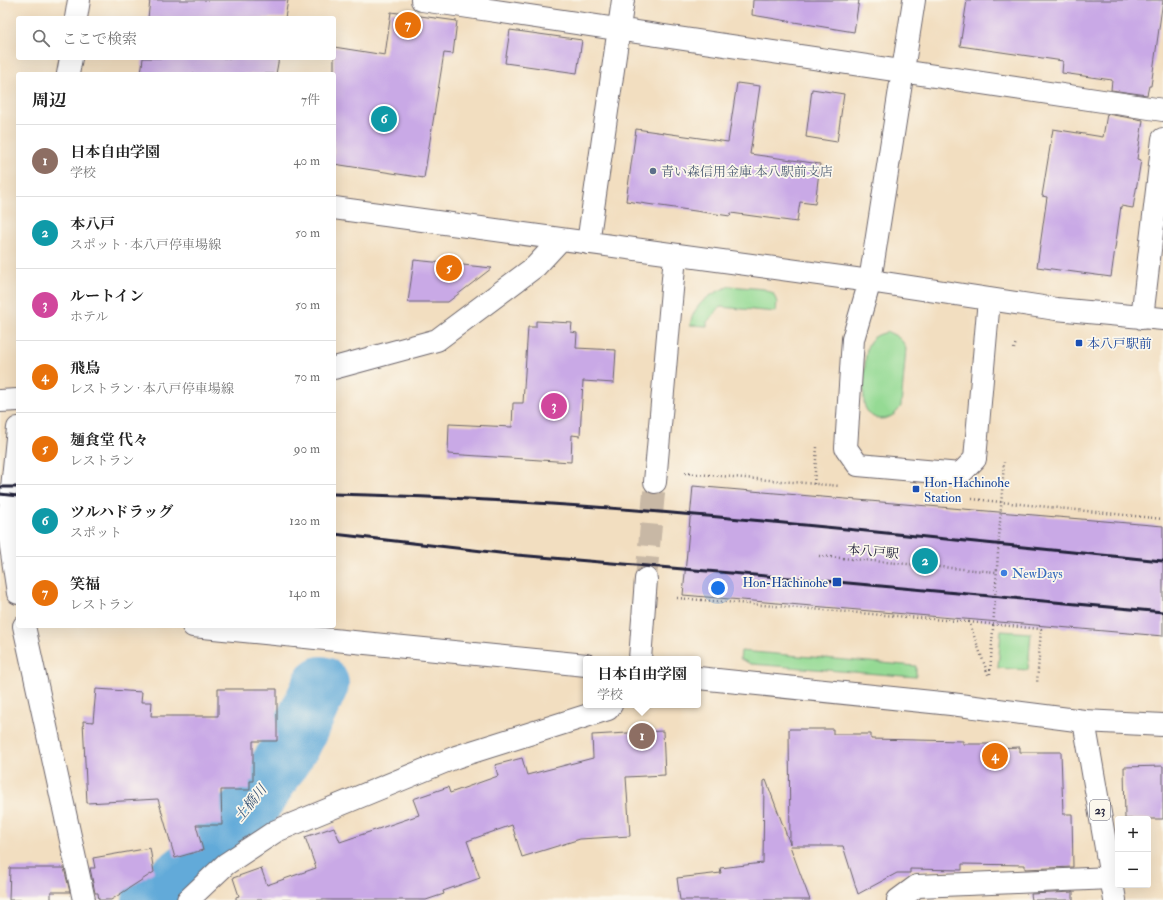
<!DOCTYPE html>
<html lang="ja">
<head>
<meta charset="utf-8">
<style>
  body { margin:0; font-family:"IM FELL Double Pica","Noto Serif JP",serif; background:#f2f2f2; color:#222 }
  .controls { position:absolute; right:12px; bottom:12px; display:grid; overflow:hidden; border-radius:4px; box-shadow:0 4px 16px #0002 }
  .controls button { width:36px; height:36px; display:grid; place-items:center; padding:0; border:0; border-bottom:1px solid #e0e0e0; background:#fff; color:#222; font:20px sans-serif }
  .you { position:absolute; left:718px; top:588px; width:14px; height:14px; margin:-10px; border:3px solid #fff; border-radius:50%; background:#1a73e8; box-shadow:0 0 0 6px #1a73e833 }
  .badge { display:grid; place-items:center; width:26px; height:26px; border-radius:50%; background:#2563eb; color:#fff; font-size:13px; font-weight:700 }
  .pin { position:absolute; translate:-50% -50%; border:2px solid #fff; box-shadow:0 1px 4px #0006 }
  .popup { position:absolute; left:583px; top:656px; width:118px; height:52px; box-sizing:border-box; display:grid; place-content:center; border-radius:4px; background:#fff; filter:drop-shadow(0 1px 3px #0005); font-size:13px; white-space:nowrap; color:#767676 }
  .popup b { font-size:15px; color:#222 }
  .popup::after { content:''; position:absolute; left:50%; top:100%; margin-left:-8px; border:8px solid transparent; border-top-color:#fff }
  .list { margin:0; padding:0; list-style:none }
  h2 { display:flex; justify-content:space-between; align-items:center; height:52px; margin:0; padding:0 16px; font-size:17px }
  h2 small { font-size:13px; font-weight:400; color:#767676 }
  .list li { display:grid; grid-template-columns:26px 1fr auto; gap:12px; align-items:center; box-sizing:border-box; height:72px; padding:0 16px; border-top:1px solid #e0e0e0 }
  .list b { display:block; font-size:15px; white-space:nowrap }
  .list p { margin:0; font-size:13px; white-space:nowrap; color:#767676 }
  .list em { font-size:13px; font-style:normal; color:#767676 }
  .icon { flex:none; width:22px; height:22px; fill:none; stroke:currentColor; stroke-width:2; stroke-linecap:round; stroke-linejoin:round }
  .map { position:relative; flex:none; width:1163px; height:900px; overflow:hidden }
  .search { position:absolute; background:#fff; box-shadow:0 4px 16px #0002; left:16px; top:16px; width:320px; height:44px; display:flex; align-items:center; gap:10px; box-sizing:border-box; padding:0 14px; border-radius:4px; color:#767676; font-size:15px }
  .panel { position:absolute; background:#fff; box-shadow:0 4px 16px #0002; left:16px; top:72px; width:320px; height:556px; border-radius:4px }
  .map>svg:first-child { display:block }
  .green { fill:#95da94; stroke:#5c7e68 }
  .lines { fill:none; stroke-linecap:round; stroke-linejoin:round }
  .river { stroke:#62aad9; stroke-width:56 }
  .building { fill:#c9a9e6 }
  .minor-tunnel { stroke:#c8b8a5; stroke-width:22; stroke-dasharray:22 11; stroke-linecap:butt }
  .minor-casing { stroke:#6b646a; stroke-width:24 }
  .major-casing { stroke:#6b646a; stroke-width:24 }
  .path { stroke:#6b646a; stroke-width:2.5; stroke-dasharray:1 3; stroke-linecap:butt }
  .minor { stroke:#fff; stroke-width:22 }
  .major { stroke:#fff; stroke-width:22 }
  .rail { stroke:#22223b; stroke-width:3 }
  .service-dot { fill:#5c6f8a; stroke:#fbf7ec; stroke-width:1.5 }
  .transit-dot { fill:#1a4fb4; stroke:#fbf7ec; stroke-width:1.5 }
  .shop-dot { fill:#3f7fe0; stroke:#fbf7ec; stroke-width:1.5 }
  .labels { text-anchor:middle; stroke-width:3.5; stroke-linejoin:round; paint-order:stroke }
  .shield { fill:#fbf7ec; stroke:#636270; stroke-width:1 }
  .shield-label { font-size:12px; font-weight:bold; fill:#22223b }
  .service-label { font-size:13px; fill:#4e5e75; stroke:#fbf7ec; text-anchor:start }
  .transit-label { font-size:13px; fill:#164399; stroke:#fbf7ec; text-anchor:start }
  .street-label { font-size:13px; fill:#22223b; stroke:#fbf7ec }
  .shop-label { font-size:13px; fill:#366cbe; stroke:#fbf7ec; text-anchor:start }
  .water-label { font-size:14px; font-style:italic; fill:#3c587a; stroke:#fbf7ec }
</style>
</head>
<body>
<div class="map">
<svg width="1163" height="900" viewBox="0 0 1163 900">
  <rect width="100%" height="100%" fill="#fbf7ec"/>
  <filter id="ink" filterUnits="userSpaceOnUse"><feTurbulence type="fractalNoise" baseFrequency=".025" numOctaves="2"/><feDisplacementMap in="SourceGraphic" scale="8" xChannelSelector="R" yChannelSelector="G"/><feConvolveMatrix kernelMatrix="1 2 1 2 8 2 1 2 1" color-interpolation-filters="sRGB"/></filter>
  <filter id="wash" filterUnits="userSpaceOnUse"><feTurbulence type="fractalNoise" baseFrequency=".012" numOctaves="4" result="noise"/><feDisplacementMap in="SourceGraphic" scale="16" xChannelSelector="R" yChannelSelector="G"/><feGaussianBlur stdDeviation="0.9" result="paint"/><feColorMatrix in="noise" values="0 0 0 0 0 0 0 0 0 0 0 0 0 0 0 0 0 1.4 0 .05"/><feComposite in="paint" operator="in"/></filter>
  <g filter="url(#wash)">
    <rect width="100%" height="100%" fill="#f2dec0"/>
    <!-- green -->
    <path class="green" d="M730,286L764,289L773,293L777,302L776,312L720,307L707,322V326L690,325C694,303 710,294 730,286Z
      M888,332C897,336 903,339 906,349L901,406C893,421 873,425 865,407C862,400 865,351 868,345C872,336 880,334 888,332Z
      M1001,631L1031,633L1028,670L998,668Z
      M741,651L916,666V677L751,664L740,659Z"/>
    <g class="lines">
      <!-- river -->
      <path class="river" d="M150,900L191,868L254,803L295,740L321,684"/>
    </g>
    <g id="blocks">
      <!-- building -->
      <path class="building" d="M150,0H288L285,18H148Z
        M753,0H859L854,32L752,15Z
        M967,0H1163L1151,86H1149L1147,95L1111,90L1112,80L1062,73L1063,61L960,46Z
        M391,12L457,21L453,54L444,53L424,178L334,164V47L385,55Z
        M510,30L582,40L577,73L505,63Z
        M143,58H279L276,74H141Z
        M737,83L760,86L750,154L820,164L815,204L800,202L797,222L731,213L730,216L626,201L636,129L728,142Z
        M812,89L844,94L837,142L806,137Z
        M1107,114L1143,120L1137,159L1141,160L1133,208L1121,206L1111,277L1037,267L1047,197L1042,196L1053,129L1103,137Z
        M414,260L492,268L448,302H408Z
        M536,321L572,323L571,332L577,333L576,348L616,350L614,383L583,381L580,436L572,435L571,462L448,454L449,424L512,427L513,403H523L528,327H536Z
        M693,486L1163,526V636L683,595Z
        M96,689L142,692L141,702H152L151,716H218V689H277V741H253V781H250V790H221L222,825H196L203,850L175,858L158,799L87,803L83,721L93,722Z
        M789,729H833V734H871V739L963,741V744H995V748L1020,747V752H1061L1063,814H1072L1073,867L1025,869V865L962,864V870L910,869V873H897L858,894L843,846H790L810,900H680L677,878L721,873L720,868L763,863L764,781L766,780L790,844Z
        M663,731L665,775L626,777L630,836L580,839L522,857L512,825L467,841L480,878L443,891L444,894L426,900H236V897L239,896L233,878L261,868L267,885L316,868L305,837L334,827L340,842L419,815L413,799L448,787L450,793L498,776L495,765L522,758L527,775L593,758L592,735Z
        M1163,766V819H1125L1124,767Z
        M150,848L154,872L111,900H99L98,893H95L90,868H95L93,858Z
        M10,868H64L70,892H51V900H9Z
        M1073,892V900H1032L1031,894Z"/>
    </g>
  </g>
  <g filter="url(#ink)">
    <use href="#blocks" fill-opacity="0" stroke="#6b646a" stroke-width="1"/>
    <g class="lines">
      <!-- minor-tunnel -->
      <path class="minor-tunnel" d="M646,579L655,482"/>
      <!-- minor casing -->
      <g class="minor-casing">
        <path id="minor" d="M422,0L1163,110
          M914,0L870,281L853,339L846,448L858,465L960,474L975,459L989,299
          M76,18L79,0
          M68,74L71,58
          M334,208L870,281L1056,309L1163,319
          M588,243L623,0
          M1142,318L1163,139
          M334,368L437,340L536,266L561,239
          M0,401L18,400
          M18,428L9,518L10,540L18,593
          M655,482L675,256
          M24,626L84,900
          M193,626L586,665
          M640,659L646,579
          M698,678L951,704L1084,721L1163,725
          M188,900L226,864L276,831L456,757L608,709L611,705
          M898,900L917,886L1112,878"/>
      </g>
      <!-- major casing -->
      <g class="major-casing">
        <path id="major" d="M1084,721L1115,900"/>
      </g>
      <!-- path -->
      <path class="path" d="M1014,349L1016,342
        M685,473L840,486
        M814,484L817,447
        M972,499L1163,519
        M819,556L996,572
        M677,598L969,622L989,677
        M969,622L1041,629L1037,684
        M990,674L1004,462"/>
      <!-- minor -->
      <use href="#minor" class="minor"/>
      <!-- major -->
      <use href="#major" class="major"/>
      <!-- rail -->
      <path class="rail" d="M0,487H18
        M0,494L18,496
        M334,494C611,500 887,534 1163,561
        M334,534L517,555L837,582L1163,612"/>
    </g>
  </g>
  <!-- markers -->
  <circle class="service-dot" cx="653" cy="171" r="4"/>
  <g class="transit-dot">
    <rect x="1075" y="339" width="8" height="8" rx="2"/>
    <rect x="912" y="485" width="8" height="8" rx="2"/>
    <rect x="832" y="577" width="10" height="10" rx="2"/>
  </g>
  <circle class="shop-dot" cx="1004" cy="573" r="4"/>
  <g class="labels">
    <!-- shield labels -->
    <rect class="shield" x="1090" y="800" width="20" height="20" rx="3"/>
    <g class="shield-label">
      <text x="1100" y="814">23</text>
    </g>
    <!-- service labels -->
    <g class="service-label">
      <text x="661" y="176">青い森信用金庫 本八駅前支店</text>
    </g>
    <!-- transit labels -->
    <g class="transit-label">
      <text x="1087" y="348">本八戸駅前</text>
      <text x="924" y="487">Hon-Hachinohe<tspan x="924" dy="15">Station</tspan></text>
      <text x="828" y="587" text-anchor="end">Hon-Hachinohe</text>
    </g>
    <!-- street labels -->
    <g class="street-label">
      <text transform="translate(873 551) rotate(5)" y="5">本八戸駅</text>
    </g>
    <!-- shop labels -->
    <g class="shop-label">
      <text x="1012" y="578">NewDays</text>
    </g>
    <!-- water labels -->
    <g class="water-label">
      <text transform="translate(250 803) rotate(-51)" y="5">土橋川</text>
    </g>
  </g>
</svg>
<div class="controls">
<button>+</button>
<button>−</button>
</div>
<div class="you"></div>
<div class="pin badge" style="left:642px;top:736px;background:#8d6e63">1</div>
<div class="popup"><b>日本自由学園</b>学校</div>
<div class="pin badge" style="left:925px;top:561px;background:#0f9aa8">2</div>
<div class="pin badge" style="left:554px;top:406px;background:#d1479c">3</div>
<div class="pin badge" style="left:995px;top:756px;background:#e8710a">4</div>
<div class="pin badge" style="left:449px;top:268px;background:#e8710a">5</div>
<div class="pin badge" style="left:384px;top:119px;background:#0f9aa8">6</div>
<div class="pin badge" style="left:408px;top:25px;background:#e8710a">7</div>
<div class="search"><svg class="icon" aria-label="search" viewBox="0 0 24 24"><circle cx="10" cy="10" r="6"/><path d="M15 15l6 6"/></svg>ここで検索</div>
<section class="panel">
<h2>周辺<small>7件</small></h2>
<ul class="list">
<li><span class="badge" style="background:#8d6e63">1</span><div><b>日本自由学園</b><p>学校</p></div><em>40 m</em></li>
<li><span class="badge" style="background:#0f9aa8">2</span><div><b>本八戸</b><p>スポット · 本八戸停車場線</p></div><em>50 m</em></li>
<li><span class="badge" style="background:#d1479c">3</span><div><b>ルートイン</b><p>ホテル</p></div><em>50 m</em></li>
<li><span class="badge" style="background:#e8710a">4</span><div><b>飛鳥</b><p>レストラン · 本八戸停車場線</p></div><em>70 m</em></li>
<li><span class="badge" style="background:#e8710a">5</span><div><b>麺食堂 代々</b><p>レストラン</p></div><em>90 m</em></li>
<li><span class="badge" style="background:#0f9aa8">6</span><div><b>ツルハドラッグ</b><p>スポット</p></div><em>120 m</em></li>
<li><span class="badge" style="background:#e8710a">7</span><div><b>笑福</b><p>レストラン</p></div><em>140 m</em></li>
</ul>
</section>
</div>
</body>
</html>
